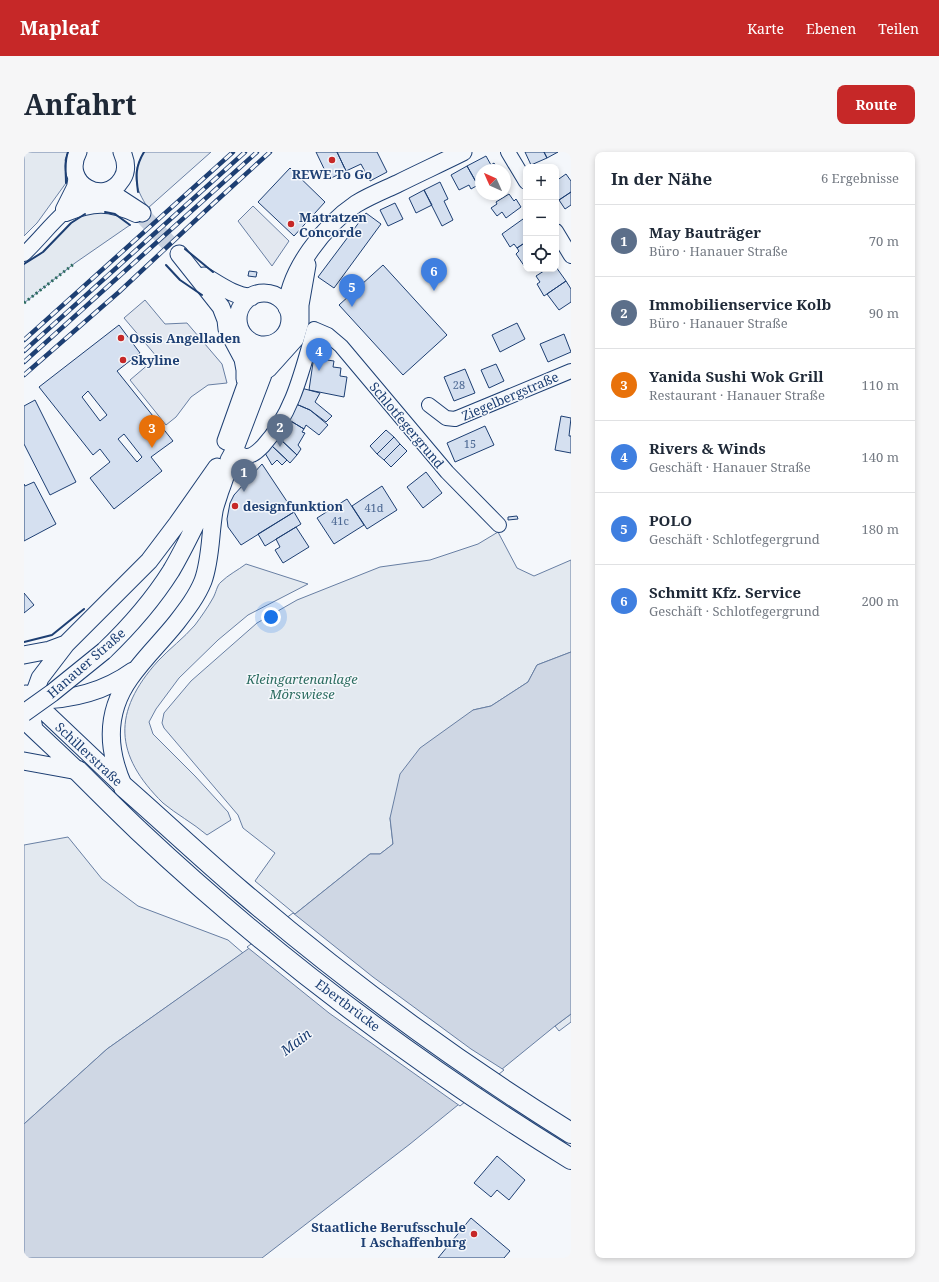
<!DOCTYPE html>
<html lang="de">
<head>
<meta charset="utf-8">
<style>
  body { margin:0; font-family:"Noto Serif",serif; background:#f6f6f7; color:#1f2937 }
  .controls { position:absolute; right:12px; top:12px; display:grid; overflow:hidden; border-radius:8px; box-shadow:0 2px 6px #0003 }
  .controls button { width:36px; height:36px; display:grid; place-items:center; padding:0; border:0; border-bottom:1px solid #e0e1e3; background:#fff; color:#1f2937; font:20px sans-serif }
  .compass { position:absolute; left:451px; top:12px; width:36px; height:36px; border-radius:50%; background:#fff; box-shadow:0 2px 6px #0003; rotate:315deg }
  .you { position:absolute; left:247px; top:465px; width:14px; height:14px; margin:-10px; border:3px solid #fff; border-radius:50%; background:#1a73e8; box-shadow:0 0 0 6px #1a73e833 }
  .badge { display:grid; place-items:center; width:26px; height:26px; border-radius:50%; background:#c62828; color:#fff; font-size:13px; font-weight:700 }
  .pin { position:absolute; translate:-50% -33px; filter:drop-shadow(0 1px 2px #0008) }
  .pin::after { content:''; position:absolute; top:21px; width:14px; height:12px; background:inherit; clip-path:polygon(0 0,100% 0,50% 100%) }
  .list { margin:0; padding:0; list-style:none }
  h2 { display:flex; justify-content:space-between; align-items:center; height:52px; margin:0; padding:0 16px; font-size:17px }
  h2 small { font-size:13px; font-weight:400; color:#747a83 }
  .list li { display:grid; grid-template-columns:26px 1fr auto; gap:12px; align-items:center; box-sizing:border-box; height:72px; padding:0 16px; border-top:1px solid #e0e1e3 }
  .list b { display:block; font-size:15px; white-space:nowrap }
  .list p { margin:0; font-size:13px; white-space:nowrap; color:#747a83 }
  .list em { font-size:13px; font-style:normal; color:#747a83 }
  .icon { flex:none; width:22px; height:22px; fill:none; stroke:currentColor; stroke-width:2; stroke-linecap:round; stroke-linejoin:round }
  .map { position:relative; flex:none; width:547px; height:1106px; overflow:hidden; border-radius:8px }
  header { display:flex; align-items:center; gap:24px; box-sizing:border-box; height:56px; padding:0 20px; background:#c62828; color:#fff }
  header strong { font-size:19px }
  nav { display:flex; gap:22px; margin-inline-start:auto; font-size:14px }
  .intro { display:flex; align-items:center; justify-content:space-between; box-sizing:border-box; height:96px; padding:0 24px }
  h1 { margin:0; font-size:28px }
  .button { padding:10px 18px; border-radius:8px; background:#c62828; color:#fff; font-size:14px; font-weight:700 }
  main { display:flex; gap:24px; padding:0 24px }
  aside { flex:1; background:#fff; border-radius:8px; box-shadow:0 2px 6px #0003 }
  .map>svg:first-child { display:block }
  .green { fill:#e3e9f0; stroke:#687fa3 }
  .parking { fill:#e3e8f0; stroke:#687fa3 }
  .water { fill:#cfd7e4; stroke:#687fa3 }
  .pier { fill:#f4f7fb; stroke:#687fa3 }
  .building { fill:#d5e0f0; stroke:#1d3f73; fill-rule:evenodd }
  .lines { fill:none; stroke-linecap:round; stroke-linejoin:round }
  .major-tunnel { stroke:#c9d2e0; stroke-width:17; stroke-dasharray:17 8; stroke-linecap:butt }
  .minor-casing { stroke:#1d3f73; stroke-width:16 }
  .major-casing { stroke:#1d3f73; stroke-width:19 }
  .highway-casing { stroke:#1d3f73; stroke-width:22 }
  .minor { stroke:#f4f7fb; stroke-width:14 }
  .major { stroke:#f4f7fb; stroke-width:17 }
  .highway { stroke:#f4f7fb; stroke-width:20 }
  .rail-casing { stroke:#1d3f73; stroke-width:4.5 }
  .rail { stroke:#f4f7fb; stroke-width:3; stroke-dasharray:9; stroke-linecap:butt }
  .major-bridge-casing { stroke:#1d3f73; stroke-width:19; stroke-linecap:butt }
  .major-bridge { stroke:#f4f7fb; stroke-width:17 }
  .hedge { stroke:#2c6c60; stroke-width:3; stroke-dasharray:2 3; stroke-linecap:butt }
  .wall { stroke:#1d3f73; stroke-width:2 }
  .poi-dot { fill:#c62828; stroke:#f4f7fb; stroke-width:1.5 }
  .labels { text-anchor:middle; stroke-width:3; stroke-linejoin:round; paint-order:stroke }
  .number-label { font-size:11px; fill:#4b6792 }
  .poi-label { font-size:13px; font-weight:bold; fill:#1d3f73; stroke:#f4f7fb; text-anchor:start }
  .street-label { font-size:13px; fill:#1d3f73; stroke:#f4f7fb }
  .park-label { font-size:13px; font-style:italic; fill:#2c6c60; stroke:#f4f7fb }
  .water-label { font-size:14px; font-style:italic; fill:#1d3f73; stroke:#f4f7fb }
</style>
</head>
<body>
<header>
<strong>Mapleaf</strong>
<nav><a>Karte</a><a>Ebenen</a><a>Teilen</a></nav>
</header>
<div class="intro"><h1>Anfahrt</h1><a class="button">Route</a></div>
<main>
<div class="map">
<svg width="547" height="1106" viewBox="0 0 547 1106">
  <rect width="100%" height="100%" fill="#f4f7fb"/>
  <!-- green -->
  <path class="green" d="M0,0H44L41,8L42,18V31L13,71L0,84Z
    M120,0H187L124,56C111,36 107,22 120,0Z
    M77,60L91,62L106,73L51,111L0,151V112L19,100L47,71L61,62Z
    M474,380L493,416L510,424L547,408V500L513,513L504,530L467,554L449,558L366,666L369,692L356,702H346L271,762L231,729L251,701L219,676L214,663L140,576L138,571L140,561L167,529L233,471L273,448L356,415L406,408L454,392Z
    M222,412L284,432L224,463L194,488L155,526L132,557L125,570L129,582L171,624L204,660L207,668L183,683C169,671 152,662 139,651C90,603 88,560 134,509C145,497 160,486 171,473C177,465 184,455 189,446C192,441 193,433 197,430C204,423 214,418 222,412Z
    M44,685L78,727L114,754L204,788L219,801L83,897L0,972V693Z
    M547,862V870L535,879L531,874Z"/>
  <!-- parking -->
  <path class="parking" d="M229,54L265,89L248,114L214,69Z
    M121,148L141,172L163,171L198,212L203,231L184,233L167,245L152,265L142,273L106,228L133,205L100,166Z"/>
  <!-- water -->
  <path class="water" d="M547,500V862L531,874L386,992L238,1106H0V972L83,897L231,792L271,762L346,702H356L369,692L366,666L376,622L396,596L449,558L467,554L504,530L513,513Z"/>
  <!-- pier -->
  <path class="pier" d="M269,761L349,825L447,897L480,918L436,954L305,861L223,795Z"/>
  <!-- building -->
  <path class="building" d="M292,0H313L322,19L305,27Z
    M313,0H353L363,20L346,29L337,12L322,19Z
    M501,0H520L523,6L507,13Z
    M520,0H534L523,6Z
    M462,4L467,13L470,11L474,18H457V29L453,32L443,14Z
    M443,14L454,33L447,37L445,33L435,38L427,23Z
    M266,16L301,50L270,84L234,50Z
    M542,22L547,29V40L535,48L532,43V33L534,32L532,29Z
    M416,30L424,47L420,49L429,68L418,74L400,38Z
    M400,38L408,53L392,61L385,46Z
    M547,40V53L541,57L535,48Z
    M485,42L490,49L492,47L497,55L482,66L478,60L473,64L467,56L473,52L472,50Z
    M371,51L379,67L364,74L356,58Z
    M342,61L357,72L310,136L294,125Z
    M499,67L500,70L502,69V90L493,96L490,92L486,95L478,82Z
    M502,90V114L501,115L492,102L495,99L493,96Z
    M359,113L423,183L379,223L315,153Z
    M532,115L542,129L520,144L513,132L516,130L512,124L523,117H532Z
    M225,119L233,120L232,125L224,124Z
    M542,129L547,137V150L535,158L523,142Z
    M493,171L501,187L476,200L468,183Z
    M95,173L116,201L93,219L149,289L127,305L138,319L90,357L66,326L86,310L76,297L69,303L15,235ZM64,239L83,263L76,269L58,245ZM100,282L118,305L113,310L94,287Z
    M540,182L547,200L524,210L516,192Z
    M291,197L304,198L303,208L310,209L309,215L317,216L316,224L323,225L320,245L285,238Z
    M472,212L480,229L465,236L457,218Z
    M441,217L451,241L430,249L420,225Z
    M277,236L296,241L291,250L308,264L302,270L286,258L272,252Z
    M11,248L52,330L26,343L0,292V254Z
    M272,252L286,258L304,273L295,283L282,273L280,277L265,268Z
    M537,264L547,266L545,284H547V301L531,298Z
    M265,268L280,277L278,280L281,281L274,293L277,297L273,303L255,286Z
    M461,274L470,293L431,310L423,291Z
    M362,278L370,285L353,302L346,294Z
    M370,285L376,292L360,308L353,302Z
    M255,286L273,303L266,311L248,294Z
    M376,292L383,299L367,315L360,308Z
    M248,294L263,308L258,313L253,308L248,313L241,301Z
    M238,312L270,360L217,393L204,375L203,367L206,351L210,343Z
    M402,320L418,341L399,356L383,335Z
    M10,330L32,372L0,389V332L1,334Z
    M358,334L373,358L343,377L328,354Z
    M323,347L340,373L310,392L293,366Z
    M270,360L277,372L241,394L234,382Z
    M493,364L494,367L484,368V365Z
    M272,375L285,395L259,411L251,398L256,395L252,387Z
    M0,441L10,453L0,461Z
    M473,1004L501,1028L485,1048L473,1038L467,1045L450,1031Z
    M447,1066L486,1099L480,1106H414Z"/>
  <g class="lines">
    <!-- major-tunnel -->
    <path class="major-tunnel" d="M118,61L121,66L155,102"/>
    <!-- minor casing -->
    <g class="minor-casing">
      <path id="minor" d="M484,0L502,30
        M39,57L50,35L52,24
        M42,62C70,51 85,51 112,63
        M532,79L547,104
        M0,102C23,80 41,52 71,40
        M405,253L422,266L431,267L547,219
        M210,299C213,300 217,303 221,304C228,305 234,299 239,294C269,261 278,219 290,177L304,183L317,194L423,320L475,373"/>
    </g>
    <!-- major casing -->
    <g class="major-casing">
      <path id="major" d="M54,0C37,31 80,56 98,27C104,18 102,9 98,0
        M81,40L92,44L118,61
        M155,102L197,155L202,168L203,177L219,207L221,218V227
        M180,124C194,132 211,145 227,145
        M214 167a26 26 0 1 1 52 0a26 26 0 1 1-52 0Z
        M263,156C265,118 301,73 332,52C345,44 360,38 373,32C395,21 417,11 439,0
        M244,217L271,187L276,170V153L283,113
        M202,289L228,216L231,198V192
        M205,308L210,299L240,220L247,198L252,190
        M80,499C105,475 128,449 147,419C162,394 174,366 188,340
        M0,503L26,498L42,492
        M2,542L96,631
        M11,548C47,548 80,540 109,519
        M2,570L54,619
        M10,577L7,561L8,548L16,526L42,492L125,409L153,372L193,315
        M0,609L54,619
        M100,635C83,598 81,561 106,526C120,506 138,489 153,470C163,457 173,444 179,429C187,407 186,382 190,359C191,353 194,346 196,339C201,326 205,312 210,299"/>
    </g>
    <!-- highway casing -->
    <g class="highway-casing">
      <path id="highway" d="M54,619C74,639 94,659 115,679C246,802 394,913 547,1007
        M100,635C140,670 178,706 218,740C321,828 431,909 547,981"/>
    </g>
    <!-- minor -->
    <use href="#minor" class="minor"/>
    <!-- major -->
    <use href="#major" class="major"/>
    <!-- highway -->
    <use href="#highway" class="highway"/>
    <!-- rail casing -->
    <g class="rail-casing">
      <path id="rail" d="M0,188L209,0
        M0,199L221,0
        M0,210L233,0
        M0,223L95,140L190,51L246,0"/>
    </g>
    <!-- rail -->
    <use href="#rail" class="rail"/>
    <!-- major-bridge casing -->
    <g class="major-bridge-casing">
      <path id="major-bridge" d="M0,561L28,541L80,499"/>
    </g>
    <!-- major-bridge -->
    <use href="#major-bridge" class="major-bridge"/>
    <!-- hedge -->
    <path class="hedge" d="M0,151L51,111"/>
    <!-- wall -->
    <path class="wall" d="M42,31C42,20 40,10 44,0
      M114,40C112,24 111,15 120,0
      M81,60L91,62L106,73
      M161,97L189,120
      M0,112L19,100L47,71L61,62
      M142,113L156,128L178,143
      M0,490L28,483L60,457"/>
  </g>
  <!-- markers -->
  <g class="poi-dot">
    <circle cx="308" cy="8" r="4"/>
    <circle cx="267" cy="72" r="4"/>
    <circle cx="97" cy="186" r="4"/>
    <circle cx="99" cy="208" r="4"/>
    <circle cx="211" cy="354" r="4"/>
    <circle cx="450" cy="1082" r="4"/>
  </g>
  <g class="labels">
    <!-- number labels -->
    <g class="number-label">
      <text x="435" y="237">28</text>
      <text x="446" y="296">15</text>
      <text x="350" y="360">41d</text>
      <text x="316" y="373">41c</text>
    </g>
    <!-- poi labels -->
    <g class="poi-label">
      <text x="308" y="27" text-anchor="middle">REWE To Go</text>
      <text x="275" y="70">Matratzen<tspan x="275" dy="15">Concorde</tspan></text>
      <text x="105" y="191">Ossis Angelladen</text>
      <text x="107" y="213">Skyline</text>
      <text x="219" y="359">designfunktion</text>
      <text x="442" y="1080" text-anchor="end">Staatliche Berufsschule<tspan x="442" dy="15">I Aschaffenburg</tspan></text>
    </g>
    <!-- street labels -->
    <g class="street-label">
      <text transform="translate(486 244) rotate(-23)" y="5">Ziegelbergstraße</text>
      <text transform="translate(383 273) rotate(50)" y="5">Schlotfegergrund</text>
      <text transform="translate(62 511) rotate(-41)" y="5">Hanauer Straße</text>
      <text transform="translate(65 602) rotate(43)" y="5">Schillerstraße</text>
      <text transform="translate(324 853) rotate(37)" y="5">Ebertbrücke</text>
    </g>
    <!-- park labels -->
    <g class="park-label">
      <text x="278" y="532">Kleingartenanlage<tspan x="278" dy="15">Mörswiese</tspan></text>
    </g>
    <!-- water labels -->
    <g class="water-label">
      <text transform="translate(272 890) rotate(-37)" y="5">Main</text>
    </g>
  </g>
</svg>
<div class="controls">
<button>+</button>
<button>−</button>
<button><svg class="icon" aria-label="locate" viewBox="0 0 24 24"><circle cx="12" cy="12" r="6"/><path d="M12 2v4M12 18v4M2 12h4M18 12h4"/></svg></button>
</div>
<svg class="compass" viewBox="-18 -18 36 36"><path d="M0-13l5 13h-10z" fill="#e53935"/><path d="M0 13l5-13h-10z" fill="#747a83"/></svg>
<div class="you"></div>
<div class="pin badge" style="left:220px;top:340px;background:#5c6f8a">1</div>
<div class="pin badge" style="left:256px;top:295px;background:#5c6f8a">2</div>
<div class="pin badge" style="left:128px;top:296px;background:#e8710a">3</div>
<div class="pin badge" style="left:295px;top:219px;background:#3f7fe0">4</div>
<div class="pin badge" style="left:328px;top:155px;background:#3f7fe0">5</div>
<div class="pin badge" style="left:410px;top:139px;background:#3f7fe0">6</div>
</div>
<aside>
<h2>In der Nähe<small>6 Ergebnisse</small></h2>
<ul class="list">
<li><span class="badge" style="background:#5c6f8a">1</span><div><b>May Bauträger</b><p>Büro · Hanauer Straße</p></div><em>70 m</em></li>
<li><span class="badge" style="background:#5c6f8a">2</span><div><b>Immobilienservice Kolb</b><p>Büro · Hanauer Straße</p></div><em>90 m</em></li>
<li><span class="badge" style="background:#e8710a">3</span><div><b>Yanida Sushi Wok Grill</b><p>Restaurant · Hanauer Straße</p></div><em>110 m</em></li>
<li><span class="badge" style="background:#3f7fe0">4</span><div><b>Rivers &amp; Winds</b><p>Geschäft · Hanauer Straße</p></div><em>140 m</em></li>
<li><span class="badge" style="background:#3f7fe0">5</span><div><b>POLO</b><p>Geschäft · Schlotfegergrund</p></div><em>180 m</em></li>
<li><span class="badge" style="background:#3f7fe0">6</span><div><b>Schmitt Kfz. Service</b><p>Geschäft · Schlotfegergrund</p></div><em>200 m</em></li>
</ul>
</aside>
</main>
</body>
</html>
